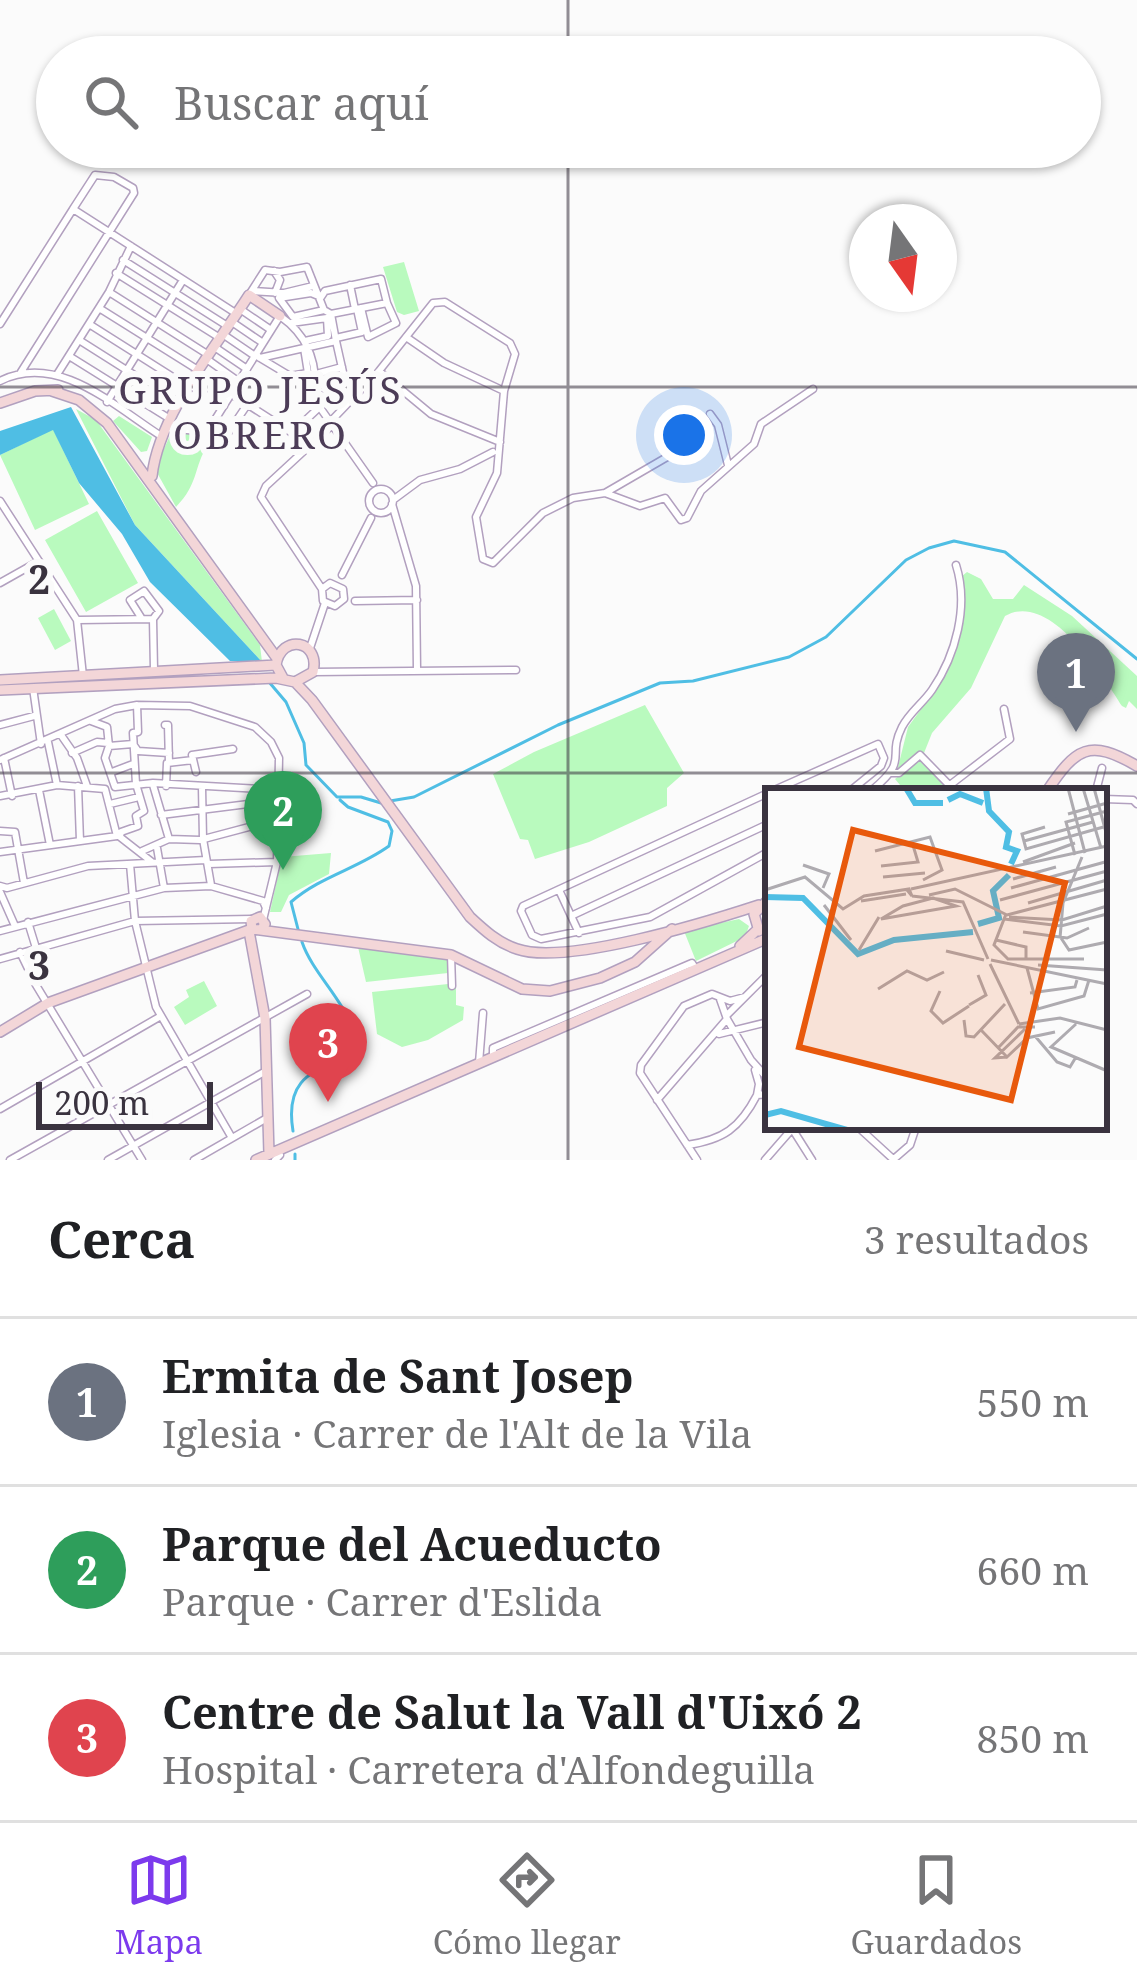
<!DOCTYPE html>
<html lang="es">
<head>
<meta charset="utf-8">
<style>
  body { margin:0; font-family:"Noto Serif",serif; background:#f6f6f6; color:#202124 }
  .compass { position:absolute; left:849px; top:204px; width:108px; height:108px; border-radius:50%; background:#fff; box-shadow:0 3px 9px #0004; rotate:166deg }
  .scale { position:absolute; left:36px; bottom:30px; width:177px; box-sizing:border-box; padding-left:12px; border:6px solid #3a333f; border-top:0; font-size:33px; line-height:42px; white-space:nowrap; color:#3a333f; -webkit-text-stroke:9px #fbfbfb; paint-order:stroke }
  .you { position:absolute; left:684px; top:435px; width:42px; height:42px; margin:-30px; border:9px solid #fff; border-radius:50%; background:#1a73e8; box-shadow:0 0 0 18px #1a73e833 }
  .badge { display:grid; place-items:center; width:78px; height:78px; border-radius:50%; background:#7c3aed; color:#fff; font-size:39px; font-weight:700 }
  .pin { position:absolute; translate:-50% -99px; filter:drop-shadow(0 3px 6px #0008) }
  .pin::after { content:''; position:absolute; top:63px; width:42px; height:36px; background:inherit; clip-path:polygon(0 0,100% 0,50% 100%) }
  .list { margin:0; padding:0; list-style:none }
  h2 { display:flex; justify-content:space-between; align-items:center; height:156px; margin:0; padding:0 48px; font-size:51px }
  h2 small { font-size:39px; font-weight:400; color:#757577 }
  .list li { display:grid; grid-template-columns:78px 1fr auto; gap:36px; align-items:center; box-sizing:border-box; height:168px; padding:0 48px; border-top:3px solid #e0e0e0 }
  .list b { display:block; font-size:45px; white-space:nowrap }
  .list p { margin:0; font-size:39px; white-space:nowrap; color:#757577 }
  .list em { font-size:39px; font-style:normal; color:#757577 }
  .icon { flex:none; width:66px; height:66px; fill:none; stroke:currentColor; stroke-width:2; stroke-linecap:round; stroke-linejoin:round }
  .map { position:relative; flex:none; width:1137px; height:1160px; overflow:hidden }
  .search { position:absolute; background:#fff; box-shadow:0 3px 9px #0004; left:36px; right:36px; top:36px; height:132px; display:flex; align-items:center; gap:30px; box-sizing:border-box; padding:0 42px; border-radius:66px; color:#757577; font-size:45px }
  .sheet { height:660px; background:#fff }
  nav { display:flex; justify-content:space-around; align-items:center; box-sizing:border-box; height:168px; border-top:3px solid #e0e0e0; background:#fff; font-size:33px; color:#757577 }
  nav a { display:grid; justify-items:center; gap:6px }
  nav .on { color:#7c3aed }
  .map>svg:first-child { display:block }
  .green { fill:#b9fabe }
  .water { fill:#4fbee4 }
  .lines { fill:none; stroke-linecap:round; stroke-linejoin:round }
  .stream { stroke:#4fbee4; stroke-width:3 }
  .street-casing { stroke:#b2a0bf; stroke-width:9 }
  .secondary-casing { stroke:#b2a0bf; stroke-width:12 }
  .street { stroke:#fff; stroke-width:6 }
  .secondary { stroke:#f3d6d8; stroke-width:9 }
  .grid { fill:none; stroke:#3a333f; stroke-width:3; stroke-opacity:0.55 }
  .labels { text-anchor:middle; stroke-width:12; stroke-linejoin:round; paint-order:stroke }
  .neighbourhood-label { font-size:39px; letter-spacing:3px; fill:#4c3c57; stroke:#fbfbfb }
  .inset-river { fill:none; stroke:#4fbee4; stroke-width:6 }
  .inset-road { fill:none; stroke:#aeabb0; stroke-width:3 }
  .view { fill:#e8590c; fill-opacity:0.15; stroke:#e8590c; stroke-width:6 }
  .inset-edge { fill:none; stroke:#3a333f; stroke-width:6 }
  .grid-label { font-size:39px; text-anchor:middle; font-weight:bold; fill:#3a333f; stroke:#fbfbfb; stroke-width:12; stroke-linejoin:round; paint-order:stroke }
</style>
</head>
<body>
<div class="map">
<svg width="1137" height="1160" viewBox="0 0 1137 1160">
  <rect width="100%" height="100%" fill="#fbfbfb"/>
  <!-- green -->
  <path class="green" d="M404,262L419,311L404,315L397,312L383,267Z
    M76,409L96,420L260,645L262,662L135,525Z
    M119,416L152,437L147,451L141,452L113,421Z
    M53,429L89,504L35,530L0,455Z
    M172,431L191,434L208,444C193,469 199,483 176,507L155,469Z
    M97,511L138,583L86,612L45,540Z
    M967,572L981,579L993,599H1013L1024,585L1072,616L1137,676V709L1129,701L1126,708L1122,706C1103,675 1049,590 1005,616L971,688L932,733L924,753L917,754L897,771L908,727L946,675L958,644L963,617L962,576Z
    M54,609L71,641L55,650L38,618Z
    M645,705L684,773L667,788V806L589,842L535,859L528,840L520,839L493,774L534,752Z
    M921,758L948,791H905L895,779Z
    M331,853L329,874L289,895L281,912H270L282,857Z
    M739,919L749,926L745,937L696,961L684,931Z
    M358,947L447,960L448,973L366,982Z
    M204,981L217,1006L185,1025L174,1007L189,997L186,990Z
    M448,984L456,987V1005L464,1007L463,1020L428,1040L402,1047L377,1034L372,992Z"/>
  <!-- water -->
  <path class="water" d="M71,407L135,525L262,662L230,661L150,582L122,534L79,483L53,430L0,455V431Z"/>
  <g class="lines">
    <!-- stream -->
    <path class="stream" d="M269,682L286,702L304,743L306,765L337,797H361L381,803
      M390,801L414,797L558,725L660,683L693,681L789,657L826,637L906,560L929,548L954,541L1005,552L1137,659
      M299,933L291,902C321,876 357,869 389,846L392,831L388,822L348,807L340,800
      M293,1131C279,1047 366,1079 353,1032C344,999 313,974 302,942
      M295,1154V1160"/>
    <!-- street casing -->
    <g class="street-casing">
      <path id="street" d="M123,260L229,327
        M274,271L280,280L275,293
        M116,273L220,338
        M350,285L355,309
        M252,291L284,293L313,286
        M109,292L207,354
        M249,295L265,270L280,272L307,267L324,310L331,314L336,341
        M99,308L198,370
        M361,308L368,337L396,323L387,303
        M240,309L271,330
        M324,310L293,317L279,298L311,293L321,297L325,291L381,279L387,303L331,314
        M232,322L263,343
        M291,323L327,318L328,336L305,341
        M0,324L73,209L237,314
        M89,324L187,386
        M224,335L255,356
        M406,337L444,363L504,391
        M336,338L362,332L357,309
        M79,340L177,402
        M216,348L247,369
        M256,355L260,358L290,376L308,373L304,348L260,358
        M69,356L170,419
        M208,360L235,379
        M379,371L431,414L500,442
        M21,372L134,193L133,188L114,177L95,175L73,209
        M58,373L109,292L131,246
        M199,373L292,433L327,400L347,390L336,341L309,347
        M316,374L342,367
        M0,381C58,352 114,406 161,436
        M191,386L224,406
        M107,402L183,280
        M321,409L373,483
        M710,414L718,425L728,465
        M330,422L379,371L433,303L445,302L510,343L515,354L504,391L497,473L476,517L483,559L493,563L543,513L573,498L605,493L640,506L665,498L681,520L687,518L701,491L754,444L761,424L813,389
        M165,428L198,431L222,442L247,405
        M206,434L280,316C307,335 317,360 315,392L327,400
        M369 501a12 12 0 1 1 24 0a12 12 0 1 1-24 0Z
        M605,493L674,453L677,445
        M393,500L420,480L460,469L493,452
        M0,501L77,620L83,676
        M392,504L416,586L417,670
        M342,575L371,518
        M0,583L39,561
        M322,589L330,583L343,589L344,599L335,606L323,601L322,589L261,497L266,486L332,425
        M355,601L417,600
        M142,619L130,600L144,591L159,611L153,619L154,670
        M78,620L153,619
        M310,648L325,603
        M313,672L516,670
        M33,688L41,744
        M91,721L107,727L109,746L105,758L115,787L153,783L278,790
        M0,725L34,716
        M165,725H168L169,763
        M61,735L77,758L87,786
        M48,742L57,785
        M109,746L133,744L138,751L169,753
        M72,753L97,742L108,743
        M4,758L12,796
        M0,760L115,709L137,705L190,706L255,727L271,742L279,758L277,862L263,920
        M112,772L133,764
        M196,772L192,755L233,749
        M892,773H899L920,755L955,791
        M153,785L169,839
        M950,785L1010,739L1004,709
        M78,786L80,841
        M166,786L167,763L193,760
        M202,787L203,839L211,885
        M39,790L50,845
        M772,791L878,744L884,758L881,766L850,791
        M871,791C911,758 886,759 902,727C909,713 923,703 932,690C956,655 969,606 956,565
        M1096,791L1102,768
        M768,793L523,906L521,911L532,935L541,939L650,917L768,852
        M0,796L57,785L105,789L117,836
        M1104,799L1133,800L1137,804
        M110,804L139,797
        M161,815L304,797
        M0,831L15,832L24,883
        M120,836L121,832L138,826L136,816L144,811L136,784L133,733L138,732L137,705
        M120,837L152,862
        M157,848L164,888
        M142,851L169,839L200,840L306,812
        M0,852L117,836
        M130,864L135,921L156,1007L232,1138
        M209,864L277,862
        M0,886L7,888L88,866L206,860
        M559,890L579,933
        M0,892L15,926
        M571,916L768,824
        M28,922L36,948
        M0,931L164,888L211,886L263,901L266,908
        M20,952L36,985L142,1160
        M451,955L452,986
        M0,959L135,921L252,919
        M727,1015L768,974
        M727,1019L751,1060L768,1079
        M719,1034L768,1022
        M493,1058V1048L692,963L695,968
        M479,1063L483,1013
        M755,1070L759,1084L757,1095
        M657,1100L727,1019L720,999
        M0,1109L161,1016
        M858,1127L893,1159
        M793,1130L812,1160
        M687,1145C723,1140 740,1128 757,1095L768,1094
        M895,1158L910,1145L916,1127
        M10,1160L307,994
        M108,1160L266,1071
        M194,1160L267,1118
        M275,1160L280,1155
        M697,1160L640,1073L641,1065L684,1006L712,994L730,1001L745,997
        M765,1160L792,1129"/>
    </g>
    <!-- secondary casing -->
    <g class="secondary-casing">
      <path id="secondary" d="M52,391L79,400L107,423L276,657
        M0,403L35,391L58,390
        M152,476C159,414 216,347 249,295L280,316
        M0,680L276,665
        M295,682L312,700L470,917C484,930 498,943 517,949C565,966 707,922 759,905
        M0,690L276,678L295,682L313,672C321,640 281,633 276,665L283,678
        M1047,791C1076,748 1089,738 1137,766
        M252,929L251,921L260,917L265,924L261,930
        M249,931L265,1018L269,1154
        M759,931L754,914L768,900
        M740,946L757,930
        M0,1032L48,1003L252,929L451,955L522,989L550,991L600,978L635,962L672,929
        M256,1160L768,938"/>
    </g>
    <!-- street -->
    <use href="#street" class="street"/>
    <!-- secondary -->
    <use href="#secondary" class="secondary"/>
  </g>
  <!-- grid -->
  <path class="grid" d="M568,0V57M568,147V1160M0,387H1137M0,773H1137"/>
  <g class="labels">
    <!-- neighbourhood labels -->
    <g class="neighbourhood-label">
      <text x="261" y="404">GRUPO JESÚS<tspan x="261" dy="45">OBRERO</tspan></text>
    </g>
  </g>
  <!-- overview -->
  <g transform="translate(765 788)">
    <rect width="342" height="342" fill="#fbfbfb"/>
    <path class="inset-river" d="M141,0L150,15H178M221,0L224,23L244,44L241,59L252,63L246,76M183,12L195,6L218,15M0,109L38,110L93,166L129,152L208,144M213,136L234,130L228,103L244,87M0,327L16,323L82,342"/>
    <path class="inset-road" d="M303,0L320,65M318,0L336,60M329,0L342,48M303,26L342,15M280,39L257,46L261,61L342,38M259,53L328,34M110,63L165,49L177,82L158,92M310,67L301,34L342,23M258,74L310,55M38,77L64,86L58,100M116,78L153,74L147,54M118,89L160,85M248,91L291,79M246,100L340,74M146,101L342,58M0,102L40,89L78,121L99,108L144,101L147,108L142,102M164,107L190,101L242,127L342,101M147,108L198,114L223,171M168,110L191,118L116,131L138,118ZM235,112L342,83M96,113L141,106M263,115L342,92M59,117L86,152M241,126L229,157L243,171H319M244,129L297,132L342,118M239,131L296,138L342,126M258,144L302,150L324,140M295,150L298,115L317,69M296,150L304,162L342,154M231,152L261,159V172M94,162L114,129M181,163L219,172M226,172L342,196M225,176L254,236M273,177L342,182M262,180L273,221L319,208L324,192M113,201L142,183L162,192L179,184M175,203L166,223L178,235L204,218M265,205L310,199L312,192M204,217L221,207L213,187M199,232L201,248L209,249L240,216M254,236L295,230L342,242M311,236L286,259L340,282M216,242L242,269L262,250L290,244M270,248L292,274L305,279L311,269M233,260L253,239H270M242,269L230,270L260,241"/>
    <path class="view" d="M88,42L300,95L246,312L34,259Z"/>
    <rect width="342" height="342" class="inset-edge"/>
  </g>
  <g class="grid-label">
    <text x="39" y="594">2</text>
    <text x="39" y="980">3</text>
  </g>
</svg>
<svg class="compass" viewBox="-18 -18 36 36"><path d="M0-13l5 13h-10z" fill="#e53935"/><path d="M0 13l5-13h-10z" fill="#757577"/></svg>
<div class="scale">200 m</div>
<div class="you"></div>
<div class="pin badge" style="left:1076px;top:732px;background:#6b7280">1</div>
<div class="pin badge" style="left:283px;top:870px;background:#2e9e5b">2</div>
<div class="pin badge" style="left:328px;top:1102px;background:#e0444e">3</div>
<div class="search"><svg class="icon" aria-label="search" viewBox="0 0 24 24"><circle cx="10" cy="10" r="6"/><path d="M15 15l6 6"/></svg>Buscar aquí</div>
</div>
<section class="sheet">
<h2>Cerca<small>3 resultados</small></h2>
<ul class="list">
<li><span class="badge" style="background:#6b7280">1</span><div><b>Ermita de Sant Josep</b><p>Iglesia · Carrer de l'Alt de la Vila</p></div><em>550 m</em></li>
<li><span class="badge" style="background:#2e9e5b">2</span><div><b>Parque del Acueducto</b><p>Parque · Carrer d'Eslida</p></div><em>660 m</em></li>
<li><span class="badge" style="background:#e0444e">3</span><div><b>Centre de Salut la Vall d'Uixó 2</b><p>Hospital · Carretera d'Alfondeguilla</p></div><em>850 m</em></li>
</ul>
</section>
<nav>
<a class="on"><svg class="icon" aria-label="map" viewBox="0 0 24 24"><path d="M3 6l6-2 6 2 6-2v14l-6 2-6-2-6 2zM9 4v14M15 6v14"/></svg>Mapa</a>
<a><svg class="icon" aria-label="directions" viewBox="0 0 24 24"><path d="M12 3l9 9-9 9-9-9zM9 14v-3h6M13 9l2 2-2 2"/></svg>Cómo llegar</a>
<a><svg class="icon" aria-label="saved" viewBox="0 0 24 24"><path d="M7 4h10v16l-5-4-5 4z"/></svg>Guardados</a>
</nav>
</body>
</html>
